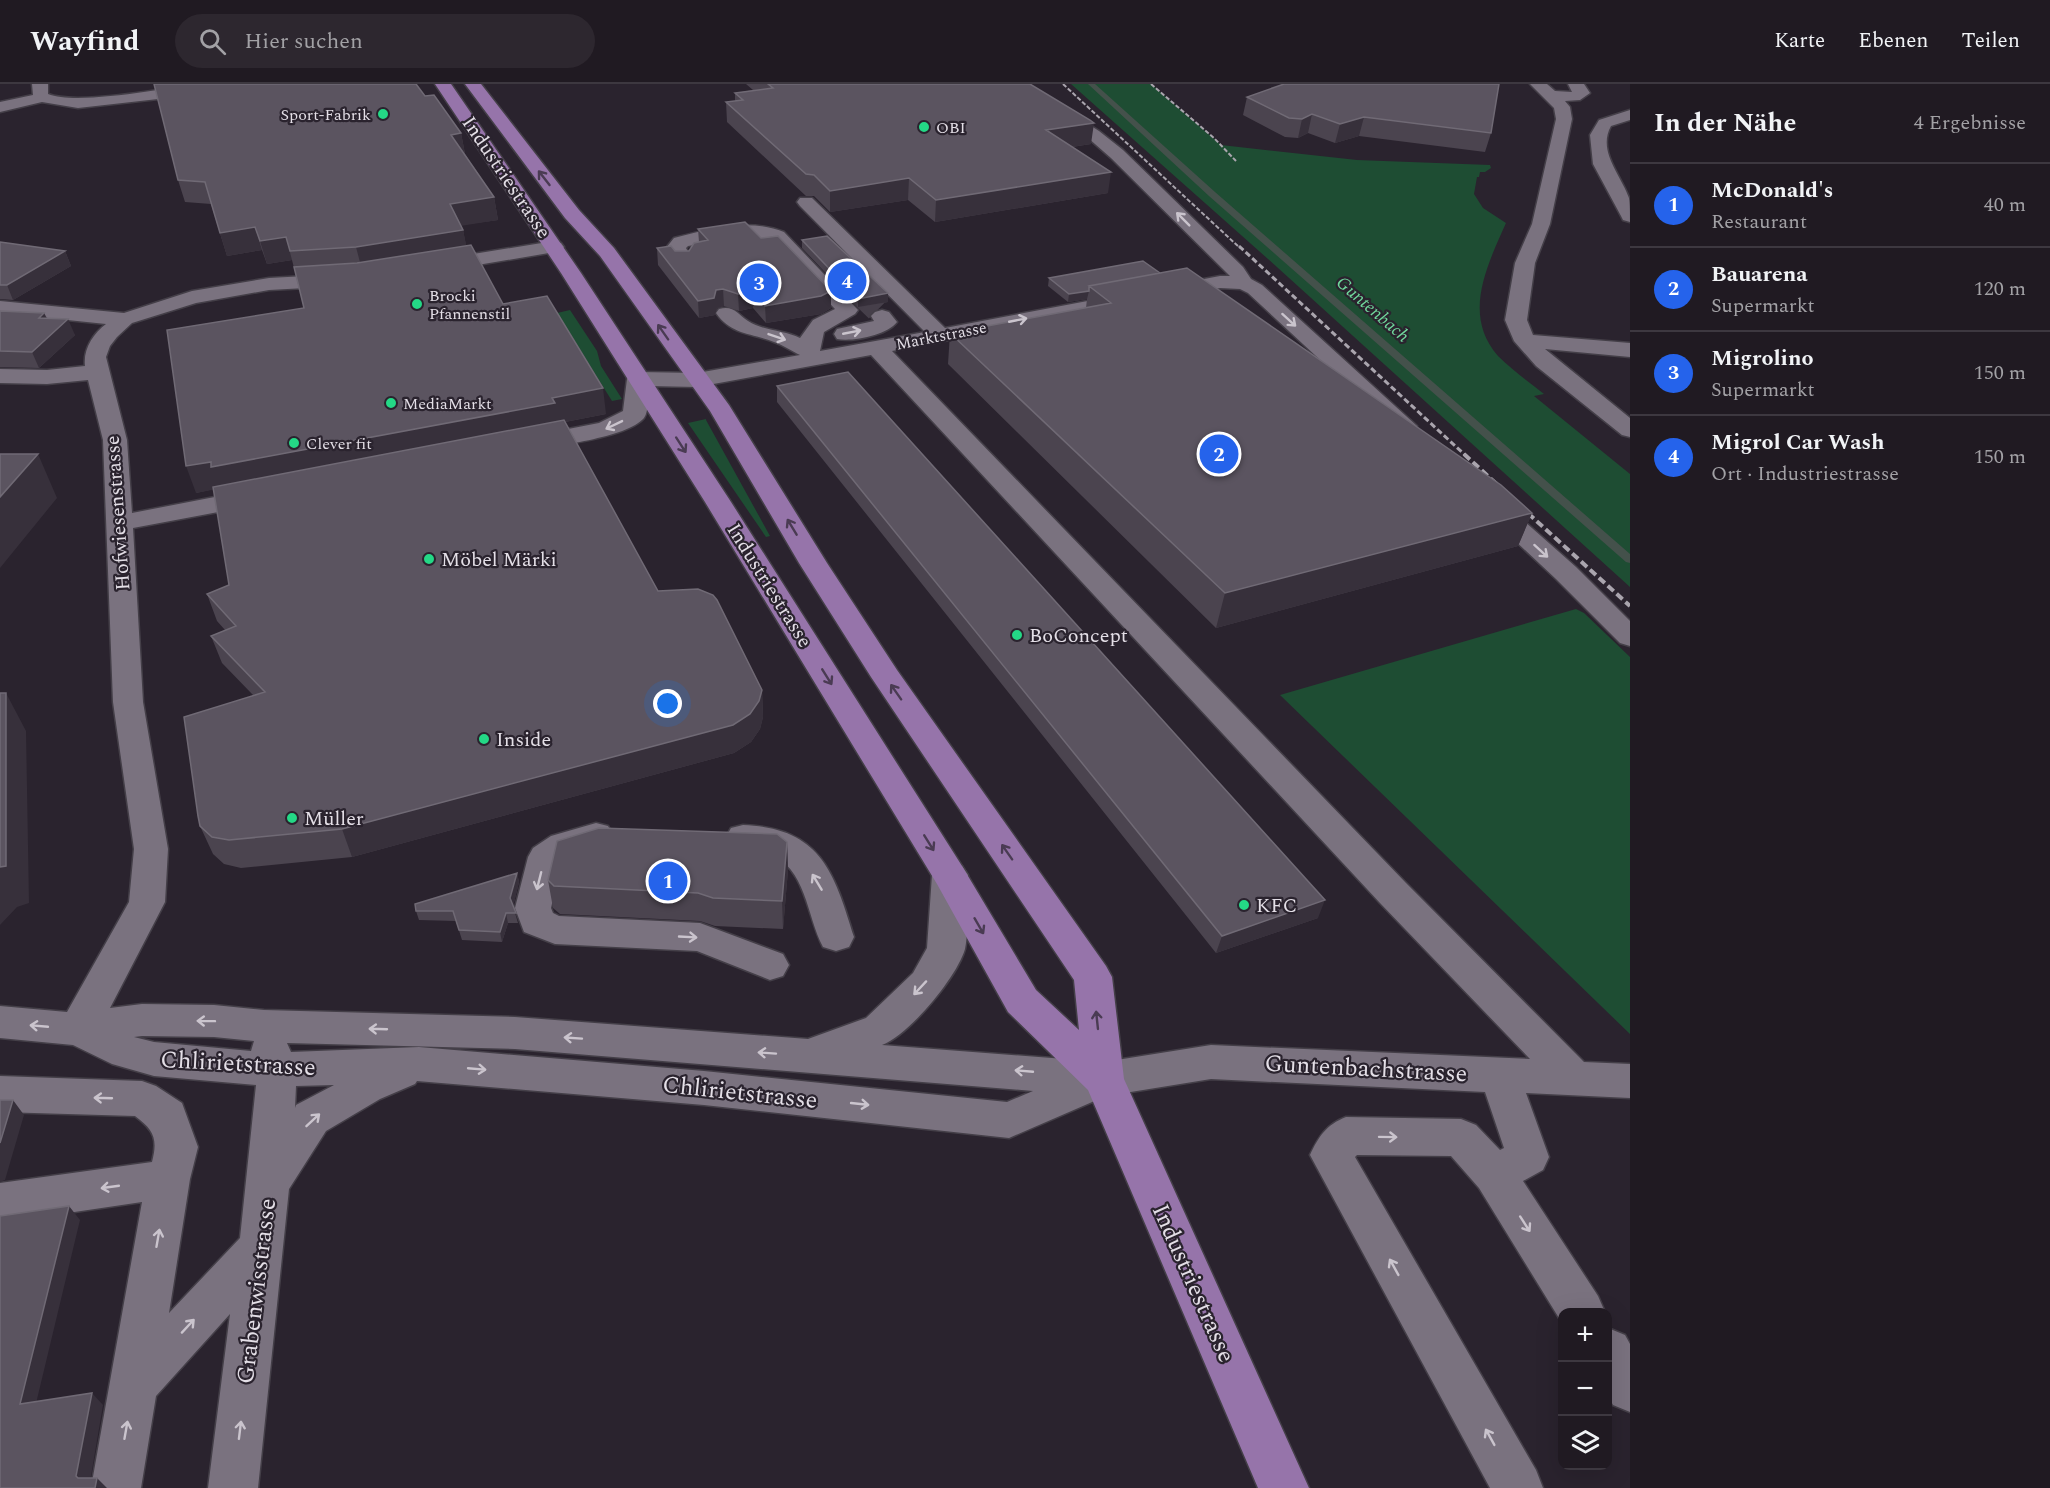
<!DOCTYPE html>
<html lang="de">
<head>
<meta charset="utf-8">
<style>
  body { margin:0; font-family:Spectral,serif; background:#2d272f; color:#f1f3f6 }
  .controls { position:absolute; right:18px; bottom:18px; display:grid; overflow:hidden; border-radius:12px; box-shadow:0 6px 24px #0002 }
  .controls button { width:54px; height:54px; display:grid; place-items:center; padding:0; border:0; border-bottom:2px solid #3d3840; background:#201a22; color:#f1f3f6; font:30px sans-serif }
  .you { position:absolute; left:668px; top:620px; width:21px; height:21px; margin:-15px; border:4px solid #fff; border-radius:50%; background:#1a73e8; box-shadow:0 0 0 9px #1a73e833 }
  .badge { display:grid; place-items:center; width:39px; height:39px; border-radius:50%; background:#2563eb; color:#fff; font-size:20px; font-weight:700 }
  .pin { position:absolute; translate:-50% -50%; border:3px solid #fff; box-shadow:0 2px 6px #0006 }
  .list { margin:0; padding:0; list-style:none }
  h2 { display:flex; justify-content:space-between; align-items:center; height:78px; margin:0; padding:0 24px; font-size:26px }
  h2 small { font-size:20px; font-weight:400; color:#a2a1a5 }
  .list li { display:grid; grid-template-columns:39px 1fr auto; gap:18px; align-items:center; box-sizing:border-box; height:84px; padding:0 24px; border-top:2px solid #3d3840 }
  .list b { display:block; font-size:22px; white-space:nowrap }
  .list p { margin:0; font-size:20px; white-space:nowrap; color:#a2a1a5 }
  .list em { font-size:20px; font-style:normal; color:#a2a1a5 }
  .icon { flex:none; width:33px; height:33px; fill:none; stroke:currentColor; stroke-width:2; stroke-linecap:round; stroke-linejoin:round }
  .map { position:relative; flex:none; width:1630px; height:1404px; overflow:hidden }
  header { display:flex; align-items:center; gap:36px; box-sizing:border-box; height:84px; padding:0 30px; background:#201a22; border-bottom:2px solid #3d3840 }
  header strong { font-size:28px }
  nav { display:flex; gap:33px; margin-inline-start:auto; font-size:21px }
  .search { width:420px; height:54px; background:#2d272f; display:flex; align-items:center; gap:15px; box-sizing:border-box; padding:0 21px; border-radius:33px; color:#a2a1a5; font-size:22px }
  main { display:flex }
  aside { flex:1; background:#201a22 }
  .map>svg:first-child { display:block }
  .green { fill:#1e4d33 }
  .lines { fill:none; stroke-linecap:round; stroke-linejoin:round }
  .stream { fill:#44514b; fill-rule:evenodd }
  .minor-tunnel { stroke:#463f4a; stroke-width:22; stroke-dasharray:22 10; stroke-linecap:butt }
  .minor-casing { stroke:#443f48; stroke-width:3 }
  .major-casing { stroke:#443f48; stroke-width:3 }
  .minor { fill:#7a727f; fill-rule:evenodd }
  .major { fill:#9674aa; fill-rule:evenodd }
  .rail-far2 { stroke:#aaa5ae; stroke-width:2; stroke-dasharray:4.5 2; stroke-linecap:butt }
  .rail-far1 { stroke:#aaa5ae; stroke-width:3; stroke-dasharray:6 3; stroke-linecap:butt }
  .rail { stroke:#aaa5ae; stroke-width:4; stroke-dasharray:8 4; stroke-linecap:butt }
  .wall { fill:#4b444f }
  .shaded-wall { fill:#37303b }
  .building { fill:#5b5460; stroke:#706a75; stroke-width:1.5 }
  .oneway { stroke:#4a3b53 }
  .oneway2 { stroke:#cac4cd }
  .poi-dot { fill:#24d886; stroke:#2a232e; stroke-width:2 }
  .labels { text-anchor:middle; stroke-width:4.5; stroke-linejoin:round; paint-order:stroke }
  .far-poi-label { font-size:16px; fill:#e4dfe7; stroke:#2a232e; text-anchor:start }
  .far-street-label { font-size:16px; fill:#e4dfe7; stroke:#2a232e }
  .far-water-label { font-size:18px; font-style:italic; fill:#70d89c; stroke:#2a232e }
  .street-label { font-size:20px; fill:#e4dfe7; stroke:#2a232e }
  .poi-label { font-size:20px; fill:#e4dfe7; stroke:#2a232e; text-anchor:start }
  .near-street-label { font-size:24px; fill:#e4dfe7; stroke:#2a232e }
</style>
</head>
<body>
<header>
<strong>Wayfind</strong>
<div class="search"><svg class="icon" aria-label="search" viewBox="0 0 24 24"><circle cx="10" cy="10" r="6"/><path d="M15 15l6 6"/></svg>Hier suchen</div>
<nav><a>Karte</a><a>Ebenen</a><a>Teilen</a></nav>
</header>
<main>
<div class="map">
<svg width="1630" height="1404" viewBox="0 0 1630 1404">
  <rect width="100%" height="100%" fill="#2a232e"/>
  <!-- green -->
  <path class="green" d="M1071,0H1151L1221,61L1357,76L1490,81L1491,84L1485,88H1480L1479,93H1477L1474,110L1483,124L1506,139C1487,182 1462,231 1498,272C1512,286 1529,298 1544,310L1534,312L1630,390V503L1268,175Z
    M570,226L597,267L601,282L622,315L612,317L557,229Z
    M706,335V336L770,452L766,453L688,339Z
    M1576,525L1584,529L1630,573V950L1280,611Z"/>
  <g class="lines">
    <!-- stream -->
    <path class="stream" d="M1088,0H1095L1215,108L1630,470V479L1626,478L1209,112Z"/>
    <!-- minor-tunnel -->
    <path class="minor-tunnel" d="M838,189L882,232"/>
    <!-- minor casing -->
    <g class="minor-casing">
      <path id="minor" d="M32,0H48V10C78,22 168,3 204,0C221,0 238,0 255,0L247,5L78,24L42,18L0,28V18L33,11Z
        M1007,0H1025L1099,47L1123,66L1243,183L1251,195L1262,201L1417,342L1413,347L1405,349L1397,347L1248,209L1240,205L1220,204L892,267L1406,799L1584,978L1630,980V1014L1526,1009L1549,1073L1543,1086L1523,1097L1598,1212L1605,1228H1562V1239L1479,1104L1451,1072L1357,1071L1355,1073L1536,1386L1543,1404H1490L1310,1071C1319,1052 1326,1041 1346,1033L1461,1035L1476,1041L1500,1066L1504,1064L1485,1008L1211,995L1106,1012L1009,1054L704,1021L417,997L415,1000L380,1015L326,1047L289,1105L258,1404H208L230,1230L156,1312L141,1404H91L142,1118L0,1139V1099L152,1078C158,1055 154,1046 135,1032L0,1028V992L142,997L156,1002L182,1019L198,1063L190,1095L169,1229L240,1154L256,1001L154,992L112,980L73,961L0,954V922L67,928L129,818L134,765L113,618L103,356L88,296L47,300L0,299V285L47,286L85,282C83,265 93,250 106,240L0,229V217L124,229L192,207L269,194L343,190L350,192L353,196L350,200L343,202L269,206L196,219L132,239L117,253L110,262L106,273L127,356L132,429L261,404L270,407L274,412L270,417L261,420L133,444L143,618L168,765L165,818L110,924L142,920L214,921L264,926L515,933L808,955L866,934L913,889L927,864L932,791L938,782L950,778L962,782L968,791C967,810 969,848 965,865C957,893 909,951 882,961L1104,978L1211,961L1530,975L1380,819L871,271L697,303L649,302C648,311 649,327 644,334C627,354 553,362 527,367L518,365L515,360L518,355L527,353L599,339L623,327L627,295L630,290L638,288L697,289L800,271C792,267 783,261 774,258C752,249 731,251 716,229L719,225C734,221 737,230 748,237C763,247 784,246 800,254L813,236L835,225L770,156L744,153L688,162L686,164L693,177L690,181H676L666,164L674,154C709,145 749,134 784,148L858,226L855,230L824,248L820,267L925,248L800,122L797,118L800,114H812L945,244L1220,192H1230L1111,74L1087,53ZM142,952L214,953L254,957L251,967L154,958L134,953ZM287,959L515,965L1033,1007L1007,1018L704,987L419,963L291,968ZM334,1001L296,1021L295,1024L296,1002Z
        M1530,0H1547L1555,7L1572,8L1568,0H1584L1590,9L1580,16L1565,17L1570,23L1572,35L1550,140L1535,179L1527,236L1533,251L1630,259V273L1545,265L1630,334V353L1622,351L1536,282L1514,257L1505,236L1515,179L1532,140L1556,35L1554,24Z
        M1630,26V36L1611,42C1597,67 1621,91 1629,114C1630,120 1630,130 1630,138L1623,136L1621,132L1593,80L1590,51L1599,36Z
        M554,157L561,159L564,163L561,167L436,188L429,186L426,182L429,178L436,176Z
        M882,226L889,228L897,238C887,251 853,258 837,255L834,250L837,245L874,237L871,232L875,228Z
        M1489,411L1498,414L1576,483L1630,537V562L1620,559L1556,495L1480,424L1476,419L1480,414Z
        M596,739L608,742L613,751L608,760L575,770L561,780L551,824L553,829L559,832L700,839L783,870L789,881L783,892L770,896L697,867L555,860L524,848L515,824L528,773L533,764L551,752Z
        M743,741C821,744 834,788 854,853L849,863L836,867L823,863C806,831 807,784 768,769C756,765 743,765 731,762L726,753L731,744Z
        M1608,1244L1625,1251L1630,1260V1328L1613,1321L1608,1312Z"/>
    </g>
    <!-- major casing -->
    <g class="major-casing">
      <path id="major" d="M435,0H451L581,189L731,418L962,782L1036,906L1079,946L1074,896L871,593L799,479L710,327L600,172L565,134L465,0H481L579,126L614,164L729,321L827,479L897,586L1106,882L1112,893L1124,995L1309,1404H1258L1088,1006L1008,928L937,800L705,418L561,189Z"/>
    </g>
    <!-- minor -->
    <use href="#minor" class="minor"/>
    <!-- major -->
    <use href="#major" class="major"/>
    <!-- rail-far2 -->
    <path class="rail-far2" d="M1063,0L1240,164
      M1151,0L1214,54L1236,77"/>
    <!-- rail-far1 -->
    <path class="rail-far1" d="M1239,162L1465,371"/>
    <!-- rail -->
    <path class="rail" d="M1464,370L1502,405
      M1519,421L1630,522"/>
  </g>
  <!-- wall -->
  <path class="wall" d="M746,0H1030L1091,60L1072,63L1108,109L935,138L908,116L830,128L814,112H806L727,38L726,18L735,17V9L753,6Z
    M425,12L461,49L465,70L494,113L498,136L461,141L463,146L466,162L503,220L606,330L565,338L658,507L762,606L763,633L760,645L751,658L734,669L352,773L241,784L224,780L213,770L200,742L253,611L222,579L211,552L225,546L217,537L207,510L229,501L214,405L196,409L304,224L292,176L267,180L262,166L227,172L211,120L185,118L178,96Z
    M1247,13L1491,49L1485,68L1359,52L1335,59L1308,49L1298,54L1285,53L1243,31Z
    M698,145L761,154L831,224L821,230L766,239L753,224L739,227L724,222L717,224L715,231L699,234L658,181L657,164L675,167H689L699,158Z
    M802,156L888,218L858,223L802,164Z
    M0,158L65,167L71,182L13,216L0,215Z
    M1160,189L1532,429L1518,462L1216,544L948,280L950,249L1086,224L1087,215L1068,218L1048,202L1049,194Z
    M0,227L44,229L47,234L75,251L39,284L0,283Z
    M777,302L1318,834L1216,869L777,318Z
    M787,758L788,786L783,845L715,842L700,837L560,830L553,824L548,796Z
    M517,789L519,798L513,822L518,839H508L502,858L462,856L456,837L419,836L416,827Z"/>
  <!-- shaded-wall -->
  <path class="shaded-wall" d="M1312,30L1308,49L1298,54L1302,35Z
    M1364,33L1359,52L1335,59L1340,40Z
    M1094,39L1091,60L1044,67L1046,46Z
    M461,49L465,70L451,51Z
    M1111,88L1108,109L935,138L936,116Z
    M909,94L908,116L830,128V107Z
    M494,113L498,136L454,143L450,120Z
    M255,143L262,166L227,172L220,149Z
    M463,146L468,169L362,186L356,163Z
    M286,153L292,176L267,180L260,157Z
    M65,167L71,182L13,216L7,201Z
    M723,205L724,222L717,224L715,231L699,234L698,217L716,206Z
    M752,207L753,224L739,227L738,210Z
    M831,207V224L821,230L766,239L765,222Z
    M1089,207L1087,215L1068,218L1069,210Z
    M888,209V218L858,223V215Z
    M44,229L51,244L39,234Z
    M68,235L75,251L39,284L32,268Z
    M603,304L606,330L196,409L186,382Z
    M38,370L57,414L0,484V413Z
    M1532,429L1518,462L1216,544L1225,509Z
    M762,606L763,633L760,645L751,658L734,669L352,773L342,745Z
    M6,609L26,647L29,819L17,823L0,841V783Z
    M787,758L788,786L783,845L782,817Z
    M517,789L519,798L513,823L510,814Z
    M1325,816L1318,834L1216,869L1222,852Z
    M506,829L508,839L502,858L500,848Z
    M13,1016L24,1031L5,1096L0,1098V1059Z
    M69,1122L80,1136L33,1332L20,1320Z
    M92,1309L103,1321L89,1404L76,1392Z
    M97,1394L107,1404H95Z"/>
  <!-- building -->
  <path class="building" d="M154,0H416L425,12L434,11L461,49L451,51L494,113L450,120L463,146L356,163L290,167L286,153L260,157L255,143L220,149L205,98L178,96Z
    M768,0H1030L1090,36L1094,39L1046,46L1111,88L936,116L909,94L830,107L814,91L806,90L726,18L743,16L735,9L773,4Z
    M1284,0H1499L1491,49L1364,33L1340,40L1312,30L1302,35L1289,34L1247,13Z
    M745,138L761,154L778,152L831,207L821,212L765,222L752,207L738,210L723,205L716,206L714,214L698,217L657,164L671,162L675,167H689L694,159L708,156L698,145Z
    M827,152L888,209L858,215L802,156Z
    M0,158L65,167L7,201H0Z
    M471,161L503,220L547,212L603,304L552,314L555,319L211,383V378L186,382L167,246L304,224L294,183L357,179Z
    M1143,177L1160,189L1089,202V207L1069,210L1049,194Z
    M1187,184L1501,401L1532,429L1225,509L950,249L1111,219L1089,202Z
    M0,227L44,229L39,234L68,235L32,268L0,267Z
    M848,288L1325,816L1222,852L777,302Z
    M564,336L658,507L698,505L713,511L717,516L762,606L759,617L750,630L733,641L342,745L229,756L212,753L200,742L198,732L184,633L265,608L211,552L236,542L207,510L229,501L213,403Z
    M0,370H38L0,413Z
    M0,609H6V782L0,783Z
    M599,744L777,750L787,758L782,817L713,814L698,809L554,802L548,796L557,757Z
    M517,789L510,814L516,829H506L500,848L459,846L453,827H416L415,820Z
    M0,1016H13L0,1059Z
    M69,1122L20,1320L92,1309L76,1392L78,1394H97L95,1404H0V1132Z"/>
  <!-- one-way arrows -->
  <defs><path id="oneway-shaft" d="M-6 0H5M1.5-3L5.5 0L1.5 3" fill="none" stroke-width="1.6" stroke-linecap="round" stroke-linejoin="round" transform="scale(1.5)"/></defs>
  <g class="oneway">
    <use href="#oneway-shaft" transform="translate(544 94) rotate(-128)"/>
    <use href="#oneway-shaft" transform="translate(663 248) rotate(-125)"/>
    <use href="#oneway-shaft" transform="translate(681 361) rotate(57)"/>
    <use href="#oneway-shaft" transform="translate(792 443) rotate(-121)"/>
    <use href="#oneway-shaft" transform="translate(827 593) rotate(58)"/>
    <use href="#oneway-shaft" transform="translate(896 608) rotate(-125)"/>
    <use href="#oneway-shaft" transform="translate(929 759) rotate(58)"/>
    <use href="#oneway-shaft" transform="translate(1007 768) rotate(-125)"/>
    <use href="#oneway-shaft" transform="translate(979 842) rotate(60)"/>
    <use href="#oneway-shaft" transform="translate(1097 936) rotate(-96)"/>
  </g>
  <g class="oneway2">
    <use href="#oneway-shaft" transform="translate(1183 135) rotate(-135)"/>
    <use href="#oneway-shaft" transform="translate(1018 236) rotate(-11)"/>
    <use href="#oneway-shaft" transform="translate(1289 236) rotate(42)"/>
    <use href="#oneway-shaft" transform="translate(852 248) rotate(-11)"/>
    <use href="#oneway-shaft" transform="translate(777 253) rotate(19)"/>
    <use href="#oneway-shaft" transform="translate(614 341) rotate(154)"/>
    <use href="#oneway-shaft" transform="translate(1541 467) rotate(42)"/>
    <use href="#oneway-shaft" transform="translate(539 797) rotate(104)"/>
    <use href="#oneway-shaft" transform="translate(817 798) rotate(-121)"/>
    <use href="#oneway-shaft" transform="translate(688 853) rotate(3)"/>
    <use href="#oneway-shaft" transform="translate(920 904) rotate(133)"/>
    <use href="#oneway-shaft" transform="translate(206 937) rotate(-179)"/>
    <use href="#oneway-shaft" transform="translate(39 942) rotate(-175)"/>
    <use href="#oneway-shaft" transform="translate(378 945) rotate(-178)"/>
    <use href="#oneway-shaft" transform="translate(573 954) rotate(-176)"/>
    <use href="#oneway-shaft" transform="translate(767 969) rotate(-176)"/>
    <use href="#oneway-shaft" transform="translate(477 985) rotate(5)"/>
    <use href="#oneway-shaft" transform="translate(1024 987) rotate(-175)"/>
    <use href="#oneway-shaft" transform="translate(103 1014) rotate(-178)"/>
    <use href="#oneway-shaft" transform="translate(860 1020) rotate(6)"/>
    <use href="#oneway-shaft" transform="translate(313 1036) rotate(-43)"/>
    <use href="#oneway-shaft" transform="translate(1388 1053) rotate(1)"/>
    <use href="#oneway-shaft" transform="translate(110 1103) rotate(172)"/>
    <use href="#oneway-shaft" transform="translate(1525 1140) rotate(57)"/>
    <use href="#oneway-shaft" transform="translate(158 1154) rotate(-80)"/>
    <use href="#oneway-shaft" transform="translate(1394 1183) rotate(-119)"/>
    <use href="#oneway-shaft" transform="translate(188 1242) rotate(-47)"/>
    <use href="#oneway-shaft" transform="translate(126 1346) rotate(-80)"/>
    <use href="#oneway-shaft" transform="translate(240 1346) rotate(-83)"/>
    <use href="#oneway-shaft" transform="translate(1490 1353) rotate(-119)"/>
  </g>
  <!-- markers -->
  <g class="poi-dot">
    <circle cx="383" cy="30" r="6"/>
    <circle cx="924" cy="43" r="6"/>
    <circle cx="417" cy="220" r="6"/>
    <circle cx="391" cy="319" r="6"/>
    <circle cx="294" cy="359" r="6"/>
    <circle cx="429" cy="475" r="6"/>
    <circle cx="1017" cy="551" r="6"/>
    <circle cx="484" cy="655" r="6"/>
    <circle cx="292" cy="734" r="6"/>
    <circle cx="1244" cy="821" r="6"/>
  </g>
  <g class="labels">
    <!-- far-poi labels -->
    <g class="far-poi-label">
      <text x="371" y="36" text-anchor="end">Sport-Fabrik</text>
      <text x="936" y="49">OBI</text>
      <text x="429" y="217">Brocki<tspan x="429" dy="18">Pfannenstil</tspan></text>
      <text x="403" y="325">MediaMarkt</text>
      <text x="306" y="365">Clever fit</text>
    </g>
    <!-- far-street labels -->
    <g class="far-street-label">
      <text transform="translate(941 251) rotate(-11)" y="6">Marktstrasse</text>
    </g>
    <!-- far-water labels -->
    <g class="far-water-label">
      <text transform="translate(1373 225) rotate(41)" y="6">Guntenbach</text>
    </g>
    <!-- street labels -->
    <g class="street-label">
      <text transform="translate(507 93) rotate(56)" y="7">Industriestrasse</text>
      <text transform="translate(117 429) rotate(-94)" y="7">Hofwiesenstrasse</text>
      <text transform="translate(770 501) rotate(58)" y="7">Industriestrasse</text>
    </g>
    <!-- poi labels -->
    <g class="poi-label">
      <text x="441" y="482">Möbel Märki</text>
      <text x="1029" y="558">BoConcept</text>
      <text x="496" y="662">Inside</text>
      <text x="304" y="741">Müller</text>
      <text x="1256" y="828">KFC</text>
    </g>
    <!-- near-street labels -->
    <g class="near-street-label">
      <text transform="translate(238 979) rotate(3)" y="8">Chlirietstrasse</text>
      <text transform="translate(1366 984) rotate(3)" y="8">Guntenbachstrasse</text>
      <text transform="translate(740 1008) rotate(6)" y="8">Chlirietstrasse</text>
      <text transform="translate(1194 1199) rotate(66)" y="8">Industriestrasse</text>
      <text transform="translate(256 1207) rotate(-83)" y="8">Grabenwisstrasse</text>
    </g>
  </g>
</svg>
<div class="controls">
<button>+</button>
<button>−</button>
<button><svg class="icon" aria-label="layers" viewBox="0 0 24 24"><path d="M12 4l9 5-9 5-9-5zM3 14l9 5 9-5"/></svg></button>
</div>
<div class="you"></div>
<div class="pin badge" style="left:668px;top:797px">1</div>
<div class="pin badge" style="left:1219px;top:370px">2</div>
<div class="pin badge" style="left:759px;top:199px">3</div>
<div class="pin badge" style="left:847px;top:197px">4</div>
</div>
<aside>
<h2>In der Nähe<small>4 Ergebnisse</small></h2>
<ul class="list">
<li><span class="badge">1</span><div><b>McDonald's</b><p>Restaurant</p></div><em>40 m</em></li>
<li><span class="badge">2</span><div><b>Bauarena</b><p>Supermarkt</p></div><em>120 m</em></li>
<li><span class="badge">3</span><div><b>Migrolino</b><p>Supermarkt</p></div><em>150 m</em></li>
<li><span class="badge">4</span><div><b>Migrol Car Wash</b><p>Ort · Industriestrasse</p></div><em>150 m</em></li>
</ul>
</aside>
</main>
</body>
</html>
